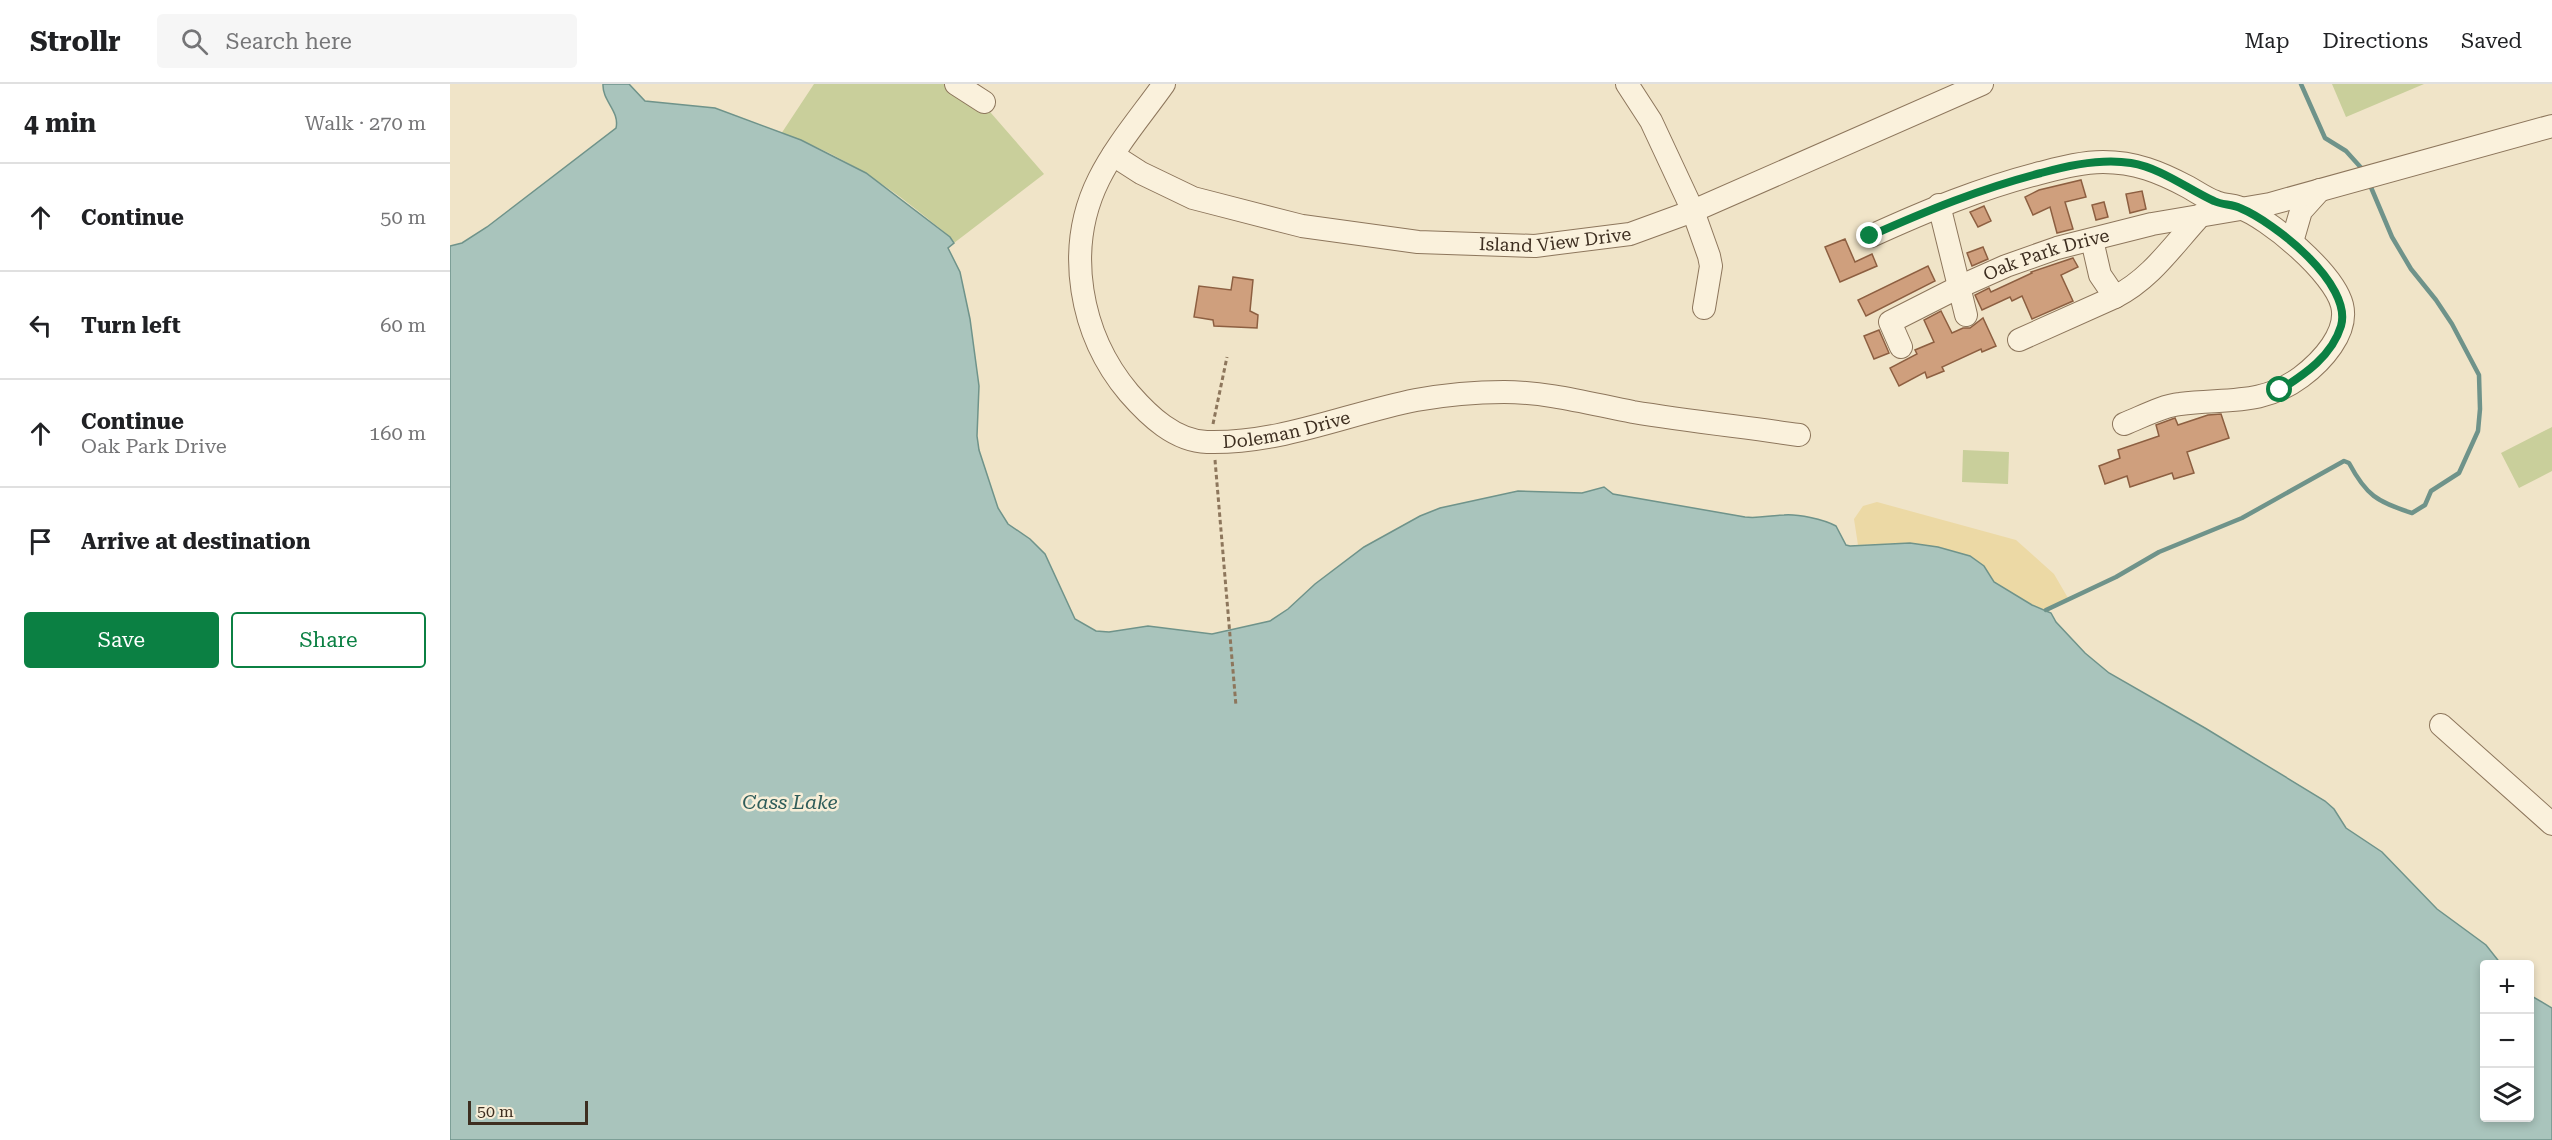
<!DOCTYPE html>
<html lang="en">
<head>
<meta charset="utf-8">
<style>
  body { margin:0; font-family:"Roboto Serif",serif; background:#f6f6f6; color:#202124 }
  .controls { position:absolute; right:18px; bottom:18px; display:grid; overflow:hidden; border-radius:6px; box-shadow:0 3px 9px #0003 }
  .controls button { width:54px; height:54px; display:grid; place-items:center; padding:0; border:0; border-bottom:2px solid #e0e0e0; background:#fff; color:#202124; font:30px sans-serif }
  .scale { position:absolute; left:18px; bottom:15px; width:120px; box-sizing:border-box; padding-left:6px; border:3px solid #3d2e20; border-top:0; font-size:16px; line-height:21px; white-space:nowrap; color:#3d2e20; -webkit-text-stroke:4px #f7eed8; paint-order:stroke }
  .stop { position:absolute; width:18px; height:18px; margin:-14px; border:4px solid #0b8043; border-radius:50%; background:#fff }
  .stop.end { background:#0b8043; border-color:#fff; box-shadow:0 2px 6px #0008 }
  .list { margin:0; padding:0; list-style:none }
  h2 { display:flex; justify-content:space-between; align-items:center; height:78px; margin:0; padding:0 24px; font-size:26px }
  h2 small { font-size:20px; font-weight:400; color:#757577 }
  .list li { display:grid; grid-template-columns:39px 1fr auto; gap:18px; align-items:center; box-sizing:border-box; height:108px; padding:0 24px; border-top:2px solid #e0e0e0 }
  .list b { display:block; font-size:22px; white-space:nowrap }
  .list p { margin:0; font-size:20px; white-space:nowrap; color:#757577 }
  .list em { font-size:20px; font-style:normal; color:#757577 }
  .actions { display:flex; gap:12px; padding:18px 24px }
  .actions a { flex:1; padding:14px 0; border:2px solid #0b8043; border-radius:6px; text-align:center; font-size:21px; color:#0b8043 }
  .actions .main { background:#0b8043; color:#fff }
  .icon { flex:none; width:33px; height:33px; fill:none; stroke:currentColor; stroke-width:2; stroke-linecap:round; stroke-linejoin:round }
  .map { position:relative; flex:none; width:2102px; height:1056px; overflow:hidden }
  header { display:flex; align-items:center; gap:36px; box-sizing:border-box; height:84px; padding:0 30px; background:#fff; border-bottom:2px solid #e0e0e0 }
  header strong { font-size:28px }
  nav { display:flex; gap:33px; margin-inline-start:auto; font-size:21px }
  .search { width:420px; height:54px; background:#f6f6f6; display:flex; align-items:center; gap:15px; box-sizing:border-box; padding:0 21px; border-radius:6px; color:#757577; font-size:22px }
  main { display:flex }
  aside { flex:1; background:#fff }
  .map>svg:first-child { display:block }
  .green { fill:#c9cf9b }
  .sand { fill:#ecd9a5 }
  .water { fill:#a9c4bc; stroke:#6f938a; stroke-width:1.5 }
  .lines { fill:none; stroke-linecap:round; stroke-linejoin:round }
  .stream { stroke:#6f938a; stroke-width:4.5 }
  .building { fill:#cf9f7d; stroke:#8d5f41; stroke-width:1.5 }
  .minor-casing { stroke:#8d765c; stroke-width:24 }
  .path { stroke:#8d765c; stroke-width:3; stroke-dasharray:4.5 3; stroke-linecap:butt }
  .minor { stroke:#faf1dc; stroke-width:22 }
  .route { stroke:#0b8043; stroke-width:8 }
  .labels { text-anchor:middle; stroke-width:5; stroke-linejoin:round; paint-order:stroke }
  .street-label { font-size:18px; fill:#3d2e20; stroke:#f7eed8 }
  .water-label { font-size:20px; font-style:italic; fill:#2f5d5a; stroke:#f7eed8 }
</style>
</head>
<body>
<header>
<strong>Strollr</strong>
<div class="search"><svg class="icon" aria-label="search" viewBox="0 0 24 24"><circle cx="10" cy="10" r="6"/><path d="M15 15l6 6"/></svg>Search here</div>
<nav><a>Map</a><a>Directions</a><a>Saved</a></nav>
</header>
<main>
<aside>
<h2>4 min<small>Walk · 270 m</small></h2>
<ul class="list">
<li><svg class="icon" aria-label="ahead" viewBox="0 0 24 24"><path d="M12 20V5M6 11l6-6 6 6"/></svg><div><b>Continue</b></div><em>50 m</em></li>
<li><svg class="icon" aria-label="left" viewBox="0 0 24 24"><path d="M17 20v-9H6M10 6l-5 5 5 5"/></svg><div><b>Turn left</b></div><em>60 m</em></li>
<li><svg class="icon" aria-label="ahead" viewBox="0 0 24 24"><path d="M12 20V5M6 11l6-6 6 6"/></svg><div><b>Continue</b><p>Oak Park Drive</p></div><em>160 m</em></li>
<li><svg class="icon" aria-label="arrive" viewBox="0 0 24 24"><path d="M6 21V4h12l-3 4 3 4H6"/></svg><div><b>Arrive at destination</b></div></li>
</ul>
<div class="actions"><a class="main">Save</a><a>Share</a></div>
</aside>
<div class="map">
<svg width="2102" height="1056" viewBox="0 0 2102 1056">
  <rect width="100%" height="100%" fill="#f0e4c8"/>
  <!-- green -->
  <path class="green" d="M364,0H501L534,21L594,90L504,159C498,149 486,142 477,134C434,99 385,66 331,50Z
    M1882,0H1974L1896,33Z
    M2102,343V387L2069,404L2051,369Z
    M1513,366L1559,368L1558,400L1512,398Z"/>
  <!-- sand -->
  <path class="sand" d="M1427,418L1566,456L1604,490L1618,514L1596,526L1582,521L1544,498L1534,482L1508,468L1460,459L1408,461L1404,435L1413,422Z"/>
  <!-- water -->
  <path class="water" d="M153,0H179L195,17L265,24L351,56L416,89L500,153L504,159L498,164L510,188L520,235L529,302L527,352L529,366L548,424L558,440L580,455L595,470L625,535L646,547L659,548L698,542L762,550L820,537L838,525L865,500L914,463L970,432L990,424L1068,407L1132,409L1154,403L1163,410L1295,433C1309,435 1320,431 1334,431C1348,430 1373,435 1386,442L1396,461L1400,462L1460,459L1488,463L1520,472L1534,482L1544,498L1582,521L1601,529L1606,538L1635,569L1659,589L1755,644L1875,717L1884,725L1896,744L1932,768L1987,825L2036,861L2051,880H2034V1034H2080V911L2102,924V1056H0V162L12,159L37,143L166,44C170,27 152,17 153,0Z"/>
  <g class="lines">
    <!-- stream -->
    <path class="stream" d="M1851,0L1875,54L1896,67L1914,87
      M1596,526L1666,493L1709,468L1792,434L1894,377L1899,379C1916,411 1927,418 1962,429L1975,421L1981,407L2009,389L2028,347L2030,325L2029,291L2002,240L1986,216L1961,185L1942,153L1920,101"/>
  </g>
  <!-- building -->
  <path class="building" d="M1631,96L1636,113L1615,118L1623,145L1607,149L1600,123L1583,131L1575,113L1589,106Z
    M1692,107L1696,125L1680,129L1676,110Z
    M1654,118L1658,133L1646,136L1642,121Z
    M1534,122L1541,137L1528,143L1520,128Z
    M1395,155L1405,178L1422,170L1427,182L1390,198L1375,163Z
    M1533,163L1538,175L1522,182L1517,169Z
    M1623,174L1628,183L1611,191L1623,217L1582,235L1572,212L1562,217L1560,213L1532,226L1525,211L1539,204L1541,208L1582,189L1581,188Z
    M1478,182L1485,197L1416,232L1408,216Z
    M783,193L803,196L800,227L808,231L807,244L764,242L763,236L744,233L749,202L781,206Z
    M1491,227L1502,249L1513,244H1520L1533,234L1546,262L1532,268L1531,265L1492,283L1494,287L1477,294L1475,288L1449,302L1440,284L1467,270L1465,266L1484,258L1474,236Z
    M1429,246L1439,269L1424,275L1414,252Z
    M1771,330L1779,354L1737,368L1744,389L1724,395L1722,389L1680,403L1677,392L1655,400L1649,382L1670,374L1668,366L1709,352L1706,341L1725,334L1728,341L1758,331Z"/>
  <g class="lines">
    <!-- minor casing -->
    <g class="minor-casing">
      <g id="minor">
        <path d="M506,0L534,18"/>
        <path id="s1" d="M714,0C692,31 666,61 649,95C614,165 630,251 679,309C699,332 725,357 757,358C830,360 896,330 966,316C994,311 1026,308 1054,308C1098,308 1141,320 1183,328C1238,337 1294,343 1349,351"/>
        <path d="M1177,0L1201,37L1243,127L1259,172L1261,182L1254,224"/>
        <path id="s2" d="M663,71L691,89L743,114L852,142L968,158L1085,162L1180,150L1243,127L1532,0"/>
        <path d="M1489,121L1516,231"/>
        <path d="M1421,152C1476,127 1531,104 1590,89C1610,84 1632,78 1653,78C1685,78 1710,88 1738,103C1747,108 1757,115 1766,118C1773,121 1781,121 1788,123C1819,134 1884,189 1892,221C1899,249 1871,278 1851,293C1812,322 1775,314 1730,320C1711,322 1692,333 1674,340"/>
        <path d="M1642,156L1650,191L1665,213C1702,194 1723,161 1751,131"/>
        <path d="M1842,158L1851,127L1870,106"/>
        <path d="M1569,256L1665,213"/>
        <path id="s3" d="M1451,263L1440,238L1509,203L1556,182L1607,164L1702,140L1820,120L2102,42"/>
        <path d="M1991,641L2102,740"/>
      </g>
    </g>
    <!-- path -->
    <path class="path" d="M763,340L777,273
      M765,376L786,622"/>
    <!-- minor -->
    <use href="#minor" class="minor"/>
  </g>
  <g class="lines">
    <!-- route -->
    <path class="route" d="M1420,152C1476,127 1532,104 1591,89C1619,81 1652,74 1681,79C1711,84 1736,104 1764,117C1772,121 1782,120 1790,124C1824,138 1903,200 1891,242C1882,272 1855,290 1830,306"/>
  </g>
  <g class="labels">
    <!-- street labels -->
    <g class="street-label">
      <text dy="6" stroke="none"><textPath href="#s2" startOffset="458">Island View Drive</textPath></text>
      <text dy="6" stroke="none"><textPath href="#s3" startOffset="198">Oak Park Drive</textPath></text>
      <text dy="6" stroke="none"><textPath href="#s1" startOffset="519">Doleman Drive</textPath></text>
    </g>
    <!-- water labels -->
    <g class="water-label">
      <text x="340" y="725">Cass Lake</text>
    </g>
  </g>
</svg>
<div class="controls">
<button>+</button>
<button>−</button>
<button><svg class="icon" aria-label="layers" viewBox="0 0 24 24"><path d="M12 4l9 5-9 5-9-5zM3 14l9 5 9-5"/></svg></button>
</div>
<div class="scale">50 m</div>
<div class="stop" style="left:1830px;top:306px"></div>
<div class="stop end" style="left:1420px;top:152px"></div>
</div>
</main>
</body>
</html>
